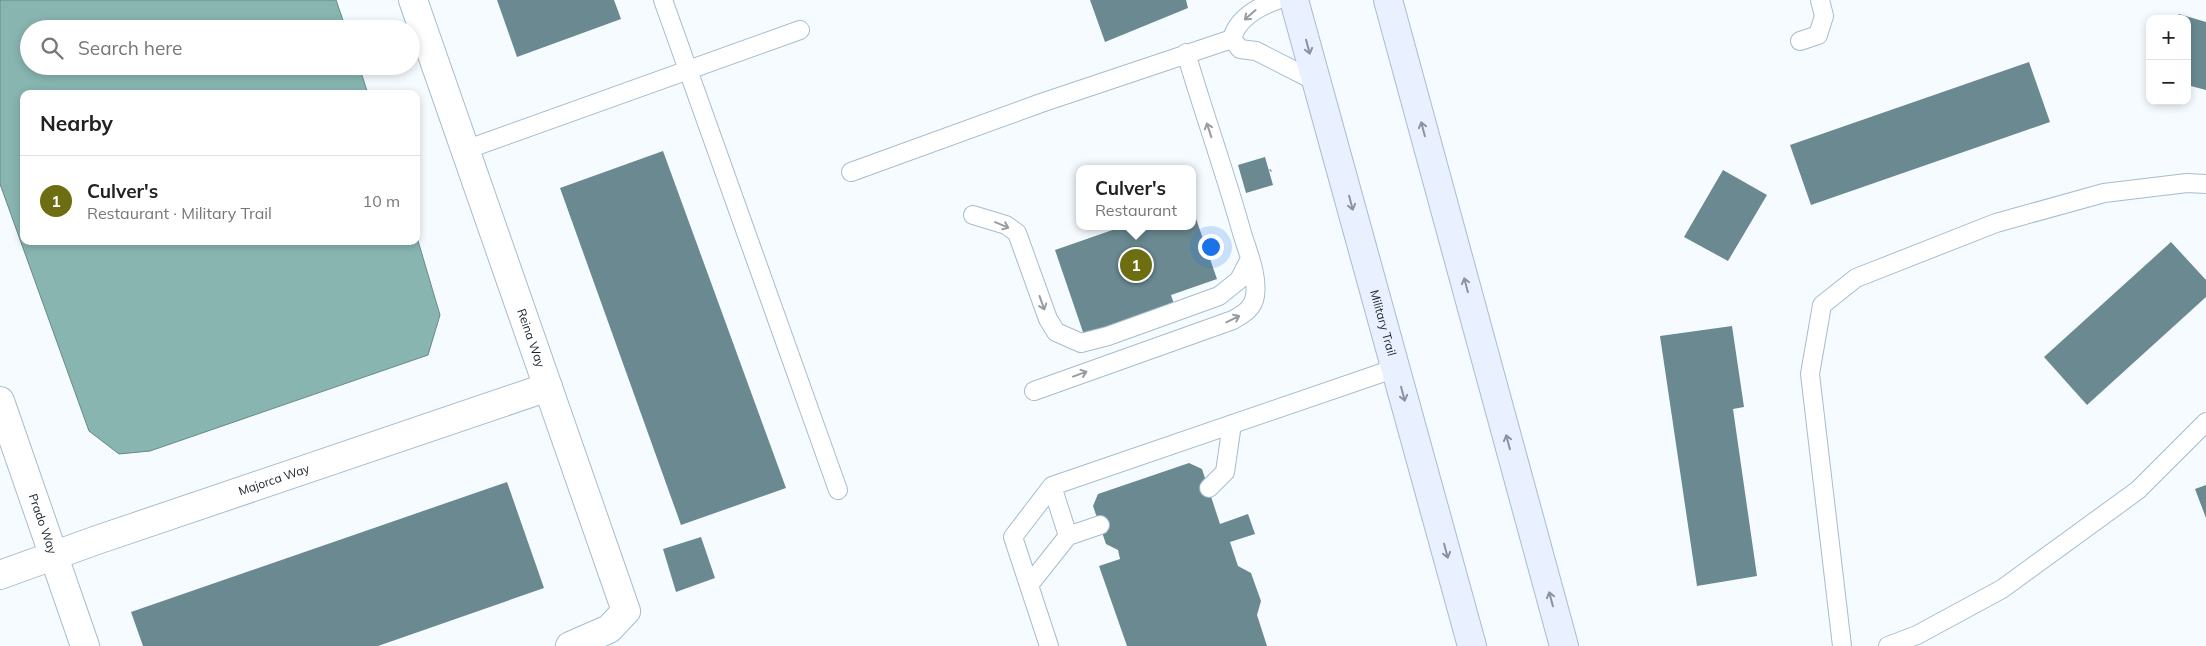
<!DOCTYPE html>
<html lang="en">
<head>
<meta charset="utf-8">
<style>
  body { margin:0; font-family:Mulish,sans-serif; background:#f2f2f2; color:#222 }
  .controls { position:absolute; right:15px; top:15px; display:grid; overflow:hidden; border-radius:10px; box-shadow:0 2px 8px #0003 }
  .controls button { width:45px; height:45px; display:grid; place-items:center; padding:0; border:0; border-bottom:1px solid #e0e0e0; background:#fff; color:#222; font:25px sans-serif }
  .you { position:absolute; left:1210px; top:246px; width:18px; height:18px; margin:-12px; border:4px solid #fff; border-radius:50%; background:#1a73e8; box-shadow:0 0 0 8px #1a73e833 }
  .badge { display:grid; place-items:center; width:32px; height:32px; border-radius:50%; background:#6d6e11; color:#fff; font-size:16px; font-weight:700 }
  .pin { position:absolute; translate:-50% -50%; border:2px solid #fff; box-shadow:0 1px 5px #0006 }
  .popup { position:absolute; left:1076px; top:165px; width:120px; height:65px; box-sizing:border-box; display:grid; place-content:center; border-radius:10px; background:#fff; filter:drop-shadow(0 1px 4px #0005); font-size:16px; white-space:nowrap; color:#767676 }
  .popup b { font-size:19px; color:#222 }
  .popup::after { content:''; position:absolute; left:50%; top:100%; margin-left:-10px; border:10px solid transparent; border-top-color:#fff }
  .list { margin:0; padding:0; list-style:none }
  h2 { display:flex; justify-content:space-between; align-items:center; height:65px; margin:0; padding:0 20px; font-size:21px }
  h2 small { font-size:16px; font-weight:400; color:#767676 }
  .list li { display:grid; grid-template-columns:32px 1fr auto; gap:15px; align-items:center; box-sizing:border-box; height:90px; padding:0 20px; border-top:1px solid #e0e0e0 }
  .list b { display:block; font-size:19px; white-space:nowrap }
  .list p { margin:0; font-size:16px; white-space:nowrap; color:#767676 }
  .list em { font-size:16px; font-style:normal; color:#767676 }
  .icon { flex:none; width:28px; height:28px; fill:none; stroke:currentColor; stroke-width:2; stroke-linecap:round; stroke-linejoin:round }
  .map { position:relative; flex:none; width:2206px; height:646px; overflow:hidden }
  .search { position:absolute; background:#fff; box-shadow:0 2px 8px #0003; left:20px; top:20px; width:400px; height:55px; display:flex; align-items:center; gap:12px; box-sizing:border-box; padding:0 18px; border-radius:28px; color:#767676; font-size:19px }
  .panel { position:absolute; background:#fff; box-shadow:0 2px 8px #0003; left:20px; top:90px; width:400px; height:155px; border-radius:10px }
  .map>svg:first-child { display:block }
  .water { fill:#88b5b0; stroke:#678988 }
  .building { fill:#6a8991 }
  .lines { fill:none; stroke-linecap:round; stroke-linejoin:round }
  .service-casing { stroke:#a5bdcf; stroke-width:20 }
  .minor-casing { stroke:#a5bdcf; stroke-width:30 }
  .secondary-casing { stroke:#a5bdcf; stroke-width:30 }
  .path { stroke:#8e959a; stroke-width:3; stroke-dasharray:4 4; stroke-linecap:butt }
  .service { stroke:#fff; stroke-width:18 }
  .minor { stroke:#fff; stroke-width:28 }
  .secondary { stroke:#e9f0ff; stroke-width:28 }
  .oneway { stroke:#989c9f }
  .oneway2 { stroke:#8b939f }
  .labels { text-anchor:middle; stroke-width:4; stroke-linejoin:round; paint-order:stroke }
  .street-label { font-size:12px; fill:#192229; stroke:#fff }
</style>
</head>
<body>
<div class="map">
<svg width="2206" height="646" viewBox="0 0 2206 646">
  <rect width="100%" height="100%" fill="#f6fbff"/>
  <!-- water -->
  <path class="water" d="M0,0H336L346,29H29V66H359L368,94H24V241H416V234L440,315L428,355L150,451L119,454L89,431L0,184Z"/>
  <!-- building -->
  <path class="building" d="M497,0H614L621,19L517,57Z
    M1090,0H1186L1188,8L1105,42Z
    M2179,14L2206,22V90L2187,85V19H2177Z
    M2029,62L2050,122L1811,205L1790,145Z
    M663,151L786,488L681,525L560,188Z
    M1265,157L1273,185L1246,193L1238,165Z
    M1723,170L1767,195L1728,261L1684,237Z
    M1193,210L1217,279L1171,295L1174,304L1084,335L1055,250L1124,226H1192Z
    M2171,242L2206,280V297L2087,405L2044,357Z
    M1732,326L1744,407L1733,409L1757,576L1697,586L1660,336Z
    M1189,463L1202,469L1220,524L1248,514L1255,534L1230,542L1238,566L1251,573L1261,601L1257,615L1267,646H1127L1099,566L1120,559L1118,550L1106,544L1093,506L1098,494Z
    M507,482L544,588L378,646H143L131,612Z
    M2206,485V518L2195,489Z
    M701,537L715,578L676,592L663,549Z"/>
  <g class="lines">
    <!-- service casing -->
    <g class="service-casing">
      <path id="service" d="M663,0L838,490
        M1232,39L1240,49L1256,51L1317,82
        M1232,39C1237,18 1258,7 1277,0
        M1800,41L1818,35L1824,16L1820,0
        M465,150L800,30
        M851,172L1041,103L1232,39
        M973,215L1006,225L1017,233L1048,319L1056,332L1081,343L1108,336L1219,296L1239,280L1250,259
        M1034,391L1233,320C1243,314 1253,309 1255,296C1258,275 1248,253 1242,233C1225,172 1204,114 1186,53
        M1052,486L1068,536L1100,525
        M1209,488L1225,472L1232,424
        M1029,585L1068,536
        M1049,646L1013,537L1052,486L1396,368
        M1842,646L1810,374L1822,305L1856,278L1996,223L2104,193L2187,183L2206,184
        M1888,646L1917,635L2002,589L2138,490L2206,422"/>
    </g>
    <!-- minor casing -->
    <g class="minor-casing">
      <g id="minor">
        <path id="s1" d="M413,0L626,611L609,629L570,646"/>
        <path id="s2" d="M0,401L85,646"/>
        <path id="s3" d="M0,575L97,540L548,387"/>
      </g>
    </g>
    <!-- secondary casing -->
    <g class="secondary-casing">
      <g id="secondary">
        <path id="s4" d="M1294,0L1472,646"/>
        <path d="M1388,0L1564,646"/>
      </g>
    </g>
    <!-- path -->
    <path class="path" d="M1270,171L1271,170"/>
    <!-- service -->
    <use href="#service" class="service"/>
    <!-- minor -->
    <use href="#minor" class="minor"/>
    <!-- secondary -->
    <use href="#secondary" class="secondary"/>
  </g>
  <!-- one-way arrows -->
  <defs><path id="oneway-shaft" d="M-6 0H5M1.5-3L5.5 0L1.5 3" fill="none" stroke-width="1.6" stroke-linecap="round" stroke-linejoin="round" transform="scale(1.25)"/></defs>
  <g class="oneway">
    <use href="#oneway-shaft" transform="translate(1250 15) rotate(139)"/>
    <use href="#oneway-shaft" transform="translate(1209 130) rotate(-108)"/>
    <use href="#oneway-shaft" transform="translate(1002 225) rotate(23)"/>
    <use href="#oneway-shaft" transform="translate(1042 303) rotate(70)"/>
    <use href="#oneway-shaft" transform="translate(1233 319) rotate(-26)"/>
    <use href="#oneway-shaft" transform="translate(1080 374) rotate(-20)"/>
  </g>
  <g class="oneway2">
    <use href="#oneway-shaft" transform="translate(1308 47) rotate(75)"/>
    <use href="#oneway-shaft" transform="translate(1423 129) rotate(-105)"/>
    <use href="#oneway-shaft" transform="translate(1351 203) rotate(75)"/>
    <use href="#oneway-shaft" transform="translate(1466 285) rotate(-105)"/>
    <use href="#oneway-shaft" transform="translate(1403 394) rotate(75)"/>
    <use href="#oneway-shaft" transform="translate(1508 442) rotate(-105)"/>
    <use href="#oneway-shaft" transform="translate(1446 551) rotate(75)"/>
    <use href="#oneway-shaft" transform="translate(1551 599) rotate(-105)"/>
  </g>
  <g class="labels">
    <!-- street labels -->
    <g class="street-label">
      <text dy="4" stroke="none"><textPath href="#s4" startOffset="335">Military Trail</textPath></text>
      <text dy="4" stroke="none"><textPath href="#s1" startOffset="358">Reina Way</textPath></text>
      <text dy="4" stroke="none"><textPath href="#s3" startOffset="290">Majorca Way</textPath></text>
      <text dy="4" stroke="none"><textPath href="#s2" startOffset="130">Prado Way</textPath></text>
    </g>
  </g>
</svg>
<div class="controls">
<button>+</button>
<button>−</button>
</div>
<div class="you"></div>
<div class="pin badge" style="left:1136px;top:265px">1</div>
<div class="popup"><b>Culver's</b>Restaurant</div>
<div class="search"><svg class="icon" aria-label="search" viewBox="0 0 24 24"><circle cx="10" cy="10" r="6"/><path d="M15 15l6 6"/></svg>Search here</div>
<section class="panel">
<h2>Nearby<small></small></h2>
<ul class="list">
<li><span class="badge">1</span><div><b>Culver's</b><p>Restaurant · Military Trail</p></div><em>10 m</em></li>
</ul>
</section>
</div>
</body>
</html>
